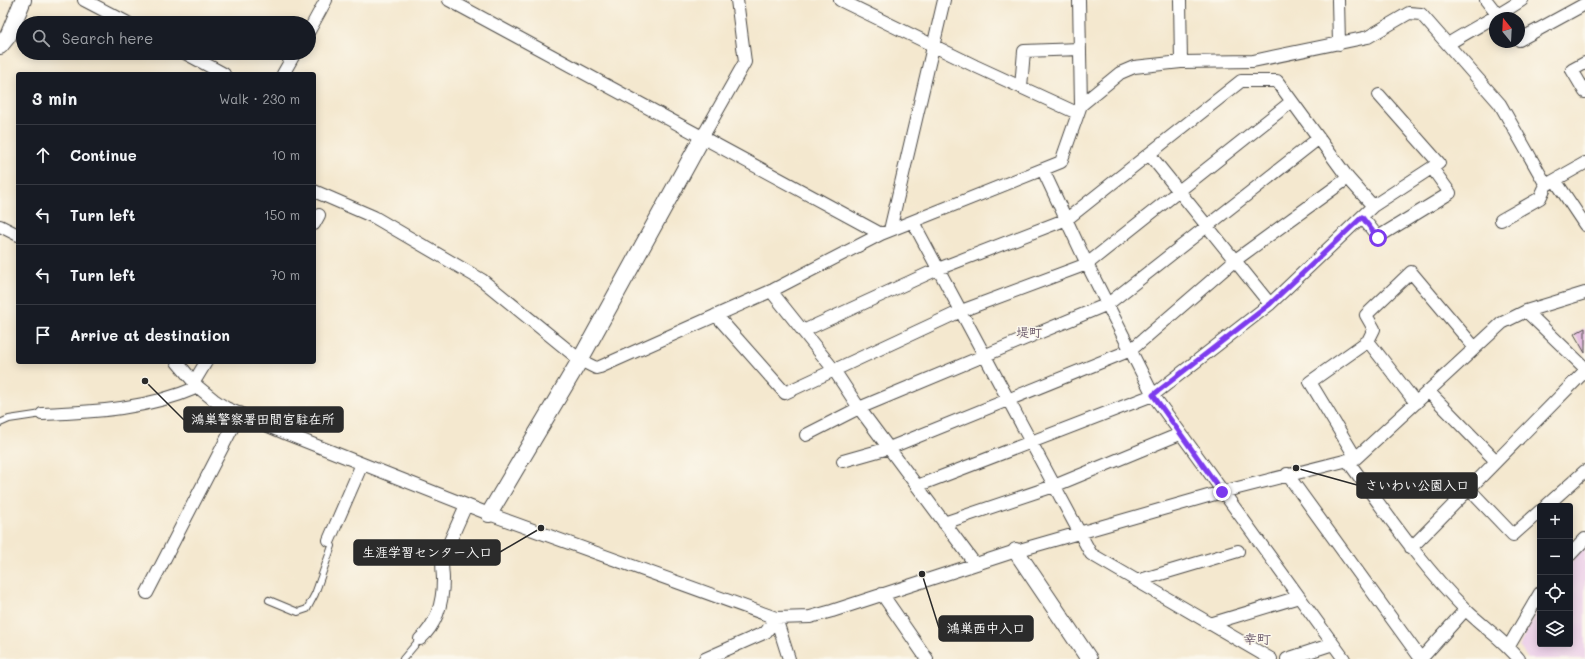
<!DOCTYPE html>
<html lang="en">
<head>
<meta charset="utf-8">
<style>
  body { margin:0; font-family:Mali,"Klee One",sans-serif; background:#20242c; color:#f1f3f6 }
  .controls { position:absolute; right:12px; bottom:12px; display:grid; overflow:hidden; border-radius:4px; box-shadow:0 2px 10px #0003 }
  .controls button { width:36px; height:36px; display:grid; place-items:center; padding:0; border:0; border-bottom:1px solid #363941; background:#171b24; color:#f1f3f6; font:20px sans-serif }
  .compass { position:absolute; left:1489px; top:12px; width:36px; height:36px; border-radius:50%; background:#171b24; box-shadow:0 2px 10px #0003; rotate:342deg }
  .stop { position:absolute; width:12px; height:12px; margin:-9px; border:3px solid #7c3aed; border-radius:50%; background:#fff }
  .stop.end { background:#7c3aed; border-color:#fff; box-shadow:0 1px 4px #0008 }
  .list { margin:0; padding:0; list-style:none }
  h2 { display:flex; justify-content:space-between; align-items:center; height:52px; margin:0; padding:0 16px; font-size:17px }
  h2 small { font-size:13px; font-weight:400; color:#9ea1a6 }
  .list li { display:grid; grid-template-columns:26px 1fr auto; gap:12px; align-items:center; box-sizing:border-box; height:60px; padding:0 16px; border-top:1px solid #363941 }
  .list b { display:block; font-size:15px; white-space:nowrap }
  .list em { font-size:13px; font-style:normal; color:#9ea1a6 }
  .icon { flex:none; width:22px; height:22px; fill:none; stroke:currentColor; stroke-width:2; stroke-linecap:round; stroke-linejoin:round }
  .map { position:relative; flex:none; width:1585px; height:659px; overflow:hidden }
  .search { position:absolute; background:#171b24; box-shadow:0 2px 10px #0003; left:16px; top:16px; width:300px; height:44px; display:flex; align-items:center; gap:10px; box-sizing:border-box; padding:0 14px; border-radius:22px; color:#9ea1a6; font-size:15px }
  .panel { position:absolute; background:#171b24; box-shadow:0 2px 10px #0003; left:16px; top:72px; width:300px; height:292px; border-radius:4px }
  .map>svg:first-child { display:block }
  .built { fill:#edd1e9 }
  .building { fill:#dfadde }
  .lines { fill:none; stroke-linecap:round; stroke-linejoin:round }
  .lane-casing { stroke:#494744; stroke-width:8 }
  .street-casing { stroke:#494744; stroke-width:14 }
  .secondary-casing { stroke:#494744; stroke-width:18 }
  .lane { stroke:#fff; stroke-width:6 }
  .street { stroke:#fff; stroke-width:12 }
  .secondary { stroke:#fff; stroke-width:16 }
  .route { stroke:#7c3aed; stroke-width:5 }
  .labels { text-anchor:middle; stroke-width:3; stroke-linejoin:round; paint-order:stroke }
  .neighbourhood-label { font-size:13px; font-weight:bold; fill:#6a586a; stroke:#fbf7ec }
  .quarter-label { font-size:14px; font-weight:bold; fill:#6a586a; stroke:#fbf7ec }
  .leader { fill:none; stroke:#2b2b2b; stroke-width:1.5 }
  .callout-dot { fill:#2b2b2b; stroke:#fbf7ec; stroke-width:1.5 }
  .callout { fill:#2b2b2b; stroke:#2b2b2b; stroke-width:1.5 }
  .callout-label { font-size:13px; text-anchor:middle; font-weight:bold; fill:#fff }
</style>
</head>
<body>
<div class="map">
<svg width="1585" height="659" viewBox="0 0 1585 659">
  <rect width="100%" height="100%" fill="#fbf7ec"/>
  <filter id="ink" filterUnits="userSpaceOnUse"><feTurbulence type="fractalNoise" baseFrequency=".025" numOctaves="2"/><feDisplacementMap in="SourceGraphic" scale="8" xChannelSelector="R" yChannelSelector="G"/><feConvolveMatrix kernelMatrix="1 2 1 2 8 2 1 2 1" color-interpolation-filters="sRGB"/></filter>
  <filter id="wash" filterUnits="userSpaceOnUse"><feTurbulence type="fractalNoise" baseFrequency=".012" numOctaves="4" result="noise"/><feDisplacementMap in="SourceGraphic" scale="16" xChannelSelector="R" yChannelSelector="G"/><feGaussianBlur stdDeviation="0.9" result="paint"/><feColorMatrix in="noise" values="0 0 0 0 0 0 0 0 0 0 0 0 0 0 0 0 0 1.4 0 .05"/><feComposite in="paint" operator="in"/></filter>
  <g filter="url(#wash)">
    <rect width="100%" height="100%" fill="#f4e8cf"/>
    <!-- built -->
    <path class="built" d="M1585,546V659H1528L1519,646L1540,606V644H1570V563Z"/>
    <g id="blocks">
      <!-- building -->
      <path class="building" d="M1585,328V353L1574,334Z"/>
    </g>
  </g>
  <g filter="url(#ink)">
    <use href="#blocks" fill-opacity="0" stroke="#494744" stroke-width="1"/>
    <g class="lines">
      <!-- lane casing -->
      <g class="lane-casing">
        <path id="lane" d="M0,423L9,419L42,414
          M269,600L298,612L307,609L315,594L332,546L329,540
          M403,659L420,639"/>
      </g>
      <!-- street casing -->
      <g class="street-casing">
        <path id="street" d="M84,0L128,23
          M449,0L881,234
          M840,0L975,66L1077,113
          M1180,0L1181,62
          M1338,0L1339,44
          M1486,0L1500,18
          M309,31L326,0
          M1519,40L1585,4
          M1448,44C1472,29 1498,16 1522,0
          M185,53L224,74
          M1585,63L1572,70L1585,92
          M283,74L295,53
          M1021,87L1024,51L1080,49
          M1081,105L1120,73L1134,67L1181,62L1253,61L1368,37L1409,13L1421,14L1500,104L1546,185
          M703,136L745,62L737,0
          M1149,154L1270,304
          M1043,170L1087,264L1153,395L1344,659
          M1555,180L1585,225
          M314,191L374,217L482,280L580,360L596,368L600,367L771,291L881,234L1061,162L1081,105L1079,0
          M1362,217L1378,237L1450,193L1432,168
          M1501,220L1540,198L1546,185L1585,163
          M913,222L1091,554L1271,659
          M314,224L319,215
          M0,226L18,235
          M890,230L944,0
          M771,291L834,370L859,408L975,564
          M1526,311L1585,368
          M716,315L785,393L961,311L1087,264L1291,102
          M803,331L938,269L1067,219L1241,81H1277L1348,178L1373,206
          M1368,341L1416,403
          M177,362L198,387L214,400L226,408L287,434L489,514L776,618L810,617L832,611L1016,551L1222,492L1356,458L1502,323L1526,311L1585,293
          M194,382L206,362
          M1428,391L1496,461
          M42,414C95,412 148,409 198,387
          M806,435L859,408L1108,304L1319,138
          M1356,458L1310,382L1368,341L1374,329L1366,315L1411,272L1475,348
          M1347,460C1385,511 1420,564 1465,609C1483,627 1503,639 1519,659
          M843,461L889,448L1131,350L1234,261L1348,178
          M1287,474L1421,659L1465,610
          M917,486L1153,395L1270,304L1373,206L1439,163L1379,95
          M1469,489L1513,535L1540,511
          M1546,506L1585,471
          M944,523L1054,486L1180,434
          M329,540L362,464
          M1411,548L1585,371
          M1570,555L1585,539
          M1137,581L1238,551
          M147,593L240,413
          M882,594L927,659
          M776,618L789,659
          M1210,624L1299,597
          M420,639C438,623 443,602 443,579C443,572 441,565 443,557L466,505
          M1509,646L1540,593
          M705,659L766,632L776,618
          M1287,659L1333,644"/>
      </g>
      <!-- secondary casing -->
      <g class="secondary-casing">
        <path id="secondary" d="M0,46L8,36L23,0
          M489,514L580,360L703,136
          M1016,551L1089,659"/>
      </g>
      <!-- lane -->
      <use href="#lane" class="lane"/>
      <!-- street -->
      <use href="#street" class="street"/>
      <!-- secondary -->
      <use href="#secondary" class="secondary"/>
    </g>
  </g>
  <g class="lines" filter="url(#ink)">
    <!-- route -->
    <path class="route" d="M1222,492L1153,395L1270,304L1362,217L1378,238"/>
  </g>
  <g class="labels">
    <!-- neighbourhood labels -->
    <g class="neighbourhood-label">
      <text x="1029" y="337">堤町</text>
    </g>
    <!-- quarter labels -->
    <g class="quarter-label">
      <text x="1257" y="644">幸町</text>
    </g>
  </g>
  <!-- callouts -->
  <path class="leader" d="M145 381L184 420M1296 468L1357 485M541 528L500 552M922 574L939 628"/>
  <g class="callout-dot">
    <circle cx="145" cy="381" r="4"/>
    <circle cx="1296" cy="468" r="4"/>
    <circle cx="541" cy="528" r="4"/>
    <circle cx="922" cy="574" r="4"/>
  </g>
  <g class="callout">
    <rect x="184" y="407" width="159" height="25" rx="4"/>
    <rect x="1357" y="473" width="120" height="25" rx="4"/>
    <rect x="354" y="540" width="146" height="25" rx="4"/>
    <rect x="939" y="616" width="94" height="25" rx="4"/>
  </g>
  <g class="callout-label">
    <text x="263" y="424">鴻巣警察署田間宮駐在所</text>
    <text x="1417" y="490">さいわい公園入口</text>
    <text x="427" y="557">生涯学習センター入口</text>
    <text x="986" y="633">鴻巣西中入口</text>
  </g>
</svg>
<div class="controls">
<button>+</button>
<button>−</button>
<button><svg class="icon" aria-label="locate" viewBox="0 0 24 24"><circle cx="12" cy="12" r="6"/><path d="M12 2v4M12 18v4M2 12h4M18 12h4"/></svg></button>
<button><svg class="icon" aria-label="layers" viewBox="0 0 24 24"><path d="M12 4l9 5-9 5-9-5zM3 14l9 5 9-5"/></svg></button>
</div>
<svg class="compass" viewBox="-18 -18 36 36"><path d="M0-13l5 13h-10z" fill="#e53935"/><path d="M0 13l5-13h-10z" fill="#9ea1a6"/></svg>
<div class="stop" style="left:1378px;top:238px"></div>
<div class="stop end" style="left:1222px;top:492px"></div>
<div class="search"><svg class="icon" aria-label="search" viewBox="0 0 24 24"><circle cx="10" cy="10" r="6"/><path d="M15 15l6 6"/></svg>Search here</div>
<section class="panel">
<h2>3 min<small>Walk · 230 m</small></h2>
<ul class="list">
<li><svg class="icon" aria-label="ahead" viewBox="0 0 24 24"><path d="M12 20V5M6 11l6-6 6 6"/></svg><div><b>Continue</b></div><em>10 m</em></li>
<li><svg class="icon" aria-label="left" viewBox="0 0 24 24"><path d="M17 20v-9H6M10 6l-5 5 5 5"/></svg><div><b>Turn left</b></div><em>150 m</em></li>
<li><svg class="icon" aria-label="left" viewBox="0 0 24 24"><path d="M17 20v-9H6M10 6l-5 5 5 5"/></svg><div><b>Turn left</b></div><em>70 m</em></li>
<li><svg class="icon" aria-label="arrive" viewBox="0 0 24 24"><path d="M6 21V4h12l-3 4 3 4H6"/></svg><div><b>Arrive at destination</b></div></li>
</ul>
</section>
</div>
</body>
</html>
